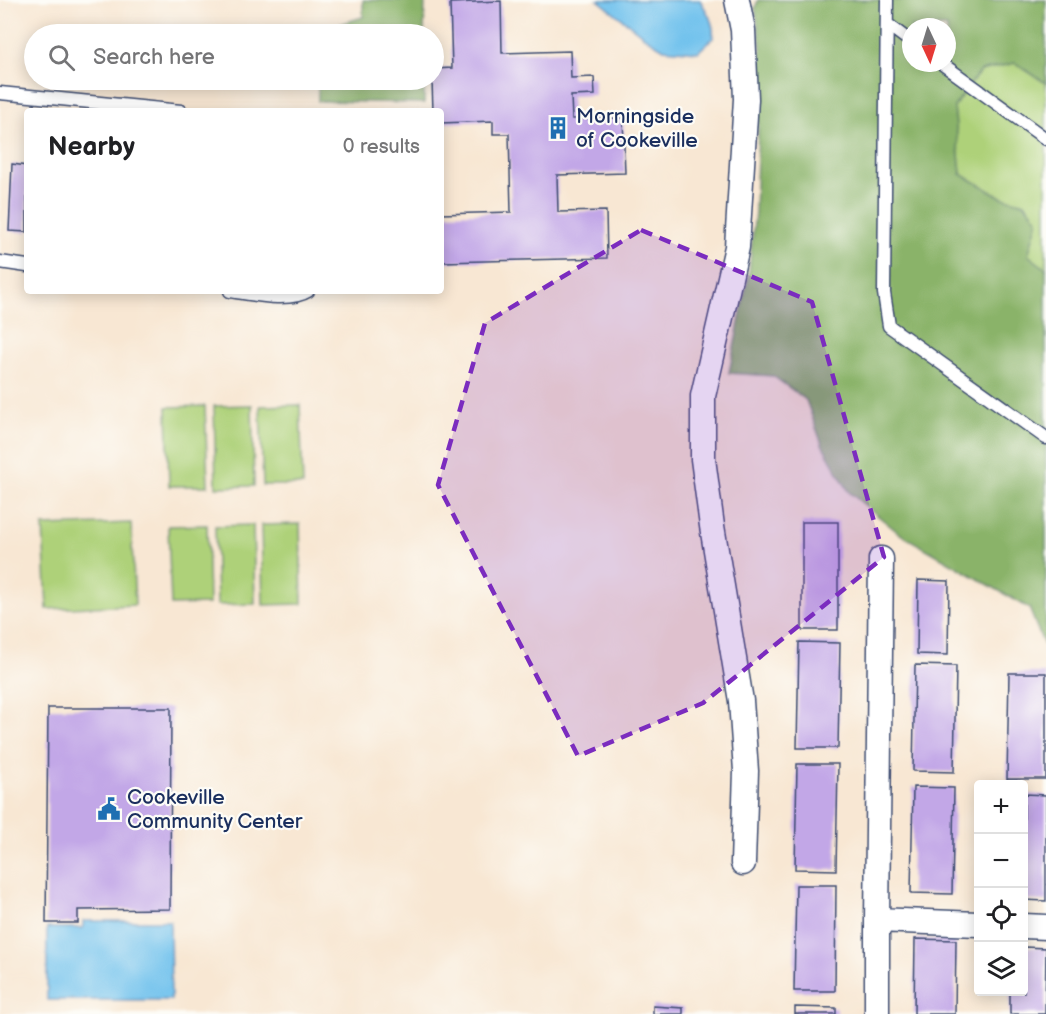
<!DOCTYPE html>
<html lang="en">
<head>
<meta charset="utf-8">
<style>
  body { margin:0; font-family:"Balsamiq Sans",sans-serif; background:#f6f6f6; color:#202124 }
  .controls { position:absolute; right:18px; bottom:18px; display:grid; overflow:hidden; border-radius:6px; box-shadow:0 3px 15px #0003 }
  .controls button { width:54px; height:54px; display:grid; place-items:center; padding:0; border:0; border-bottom:2px solid #e0e0e0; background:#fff; color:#202124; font:30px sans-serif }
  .compass { position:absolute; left:902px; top:18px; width:54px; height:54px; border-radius:50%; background:#fff; box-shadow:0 3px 15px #0003; rotate:176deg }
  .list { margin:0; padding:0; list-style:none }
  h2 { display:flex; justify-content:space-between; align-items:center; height:78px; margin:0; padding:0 24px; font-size:26px }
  h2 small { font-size:20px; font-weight:400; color:#757577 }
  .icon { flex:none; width:33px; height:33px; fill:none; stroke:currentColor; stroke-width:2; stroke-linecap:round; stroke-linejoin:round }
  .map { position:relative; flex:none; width:1046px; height:1014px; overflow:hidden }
  .search { position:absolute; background:#fff; box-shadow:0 3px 15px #0003; left:24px; top:24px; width:420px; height:66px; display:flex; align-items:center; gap:15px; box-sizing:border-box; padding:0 21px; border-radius:33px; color:#757577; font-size:22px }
  .panel { position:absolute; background:#fff; box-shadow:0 3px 15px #0003; left:24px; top:108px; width:420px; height:186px; border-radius:6px }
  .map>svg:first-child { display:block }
  .green { fill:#aed179; stroke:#64806c; stroke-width:1.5 }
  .forest { fill:#8ab369; stroke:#527164; stroke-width:1.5; fill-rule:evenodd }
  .water { fill:#72c2ed; stroke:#4678a6; stroke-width:1.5 }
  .building { fill:#c2a7e7 }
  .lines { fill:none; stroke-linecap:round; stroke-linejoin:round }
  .lane-casing { stroke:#3c4b70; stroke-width:15 }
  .street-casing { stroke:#3c4b70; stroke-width:27 }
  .lane { stroke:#fff; stroke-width:12 }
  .street { stroke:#fff; stroke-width:24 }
  .marked { fill:#7b2cbf; fill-opacity:0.2; stroke:#7b2cbf; stroke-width:4.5; stroke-dasharray:12 8; stroke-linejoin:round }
  .labels { text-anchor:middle; stroke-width:4.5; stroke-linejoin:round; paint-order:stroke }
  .poi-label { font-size:21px; fill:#1b2f5e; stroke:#fdfcf7; text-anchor:start }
</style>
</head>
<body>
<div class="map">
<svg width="1046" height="1014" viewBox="0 0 1046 1014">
  <rect width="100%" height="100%" fill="#fdfcf7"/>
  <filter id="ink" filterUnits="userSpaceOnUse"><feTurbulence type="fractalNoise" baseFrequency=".0167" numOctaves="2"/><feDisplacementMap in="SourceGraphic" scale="12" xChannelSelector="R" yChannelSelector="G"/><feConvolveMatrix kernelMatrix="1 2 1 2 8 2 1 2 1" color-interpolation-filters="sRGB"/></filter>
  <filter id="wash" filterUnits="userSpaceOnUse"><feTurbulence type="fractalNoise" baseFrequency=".008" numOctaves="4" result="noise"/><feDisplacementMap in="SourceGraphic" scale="24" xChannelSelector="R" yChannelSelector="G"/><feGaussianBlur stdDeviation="1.35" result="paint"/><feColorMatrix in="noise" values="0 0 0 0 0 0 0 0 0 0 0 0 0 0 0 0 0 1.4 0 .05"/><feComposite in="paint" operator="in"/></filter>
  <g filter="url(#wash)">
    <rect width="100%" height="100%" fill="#f8e7d3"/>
    <!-- green -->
    <path class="green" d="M1015,63L1046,83V269L1028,255L1038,220L1025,203L1001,197L961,174L954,107L980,71Z
      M252,405L254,486L216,487L214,406Z
      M300,405L303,485H263L260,406Z
      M205,406L208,486H169L167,407Z
      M131,523L135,605L47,609L43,526Z
      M300,524L302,604L263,605L261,525Z
      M207,525L209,604L171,605L168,526Z
      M253,525L255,604L217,605L215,526Z"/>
    <!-- forest -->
    <path class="forest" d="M363,0H425L424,34H320L321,30L363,17Z
      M758,0H1046V83L1015,63L980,71L954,107L961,174L1001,197L1024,203L1038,220L1028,255L1046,269V650L1029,608L900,534L849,492L822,444L806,400L773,376L729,373L749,273L755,211L761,48L755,8ZM911,27H947V63H911Z
      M318,80H424V103L318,101Z"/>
    <!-- water -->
    <path class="water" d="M598,0H700C707,12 715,23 713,38L698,52L664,49L649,40Z
      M83,921H170L171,1000H47V928H83Z"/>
    <g id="blocks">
      <!-- building -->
      <path class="building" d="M501,1L502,53L570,51L571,78L594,77L595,95L571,96L572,119L623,118L625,173L557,175L558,212L606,211L607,258L442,262L441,214L511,212L509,134H493V121L441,123V111H433L432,80H434V69L452,68L450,3Z
        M12,164L27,166V232L9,231Z
        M802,522H838V630H802Z
        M918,580L949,581L948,655L917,654Z
        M799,642L840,643L838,748H797Z
        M915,665L956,666L954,772L913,771Z
        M1009,673H1046V779H1007Z
        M48,708H171L170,909L78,910V923H46Z
        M797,764H838L836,870L795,869Z
        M913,787L954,788L952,894L911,893Z
        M1024,794L1046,795V901L1024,900Z
        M796,885H836L835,991H794Z
        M915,939L956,940L955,1014H914Z
        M1024,947L1046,948L1045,1014H1010V992H1024Z
        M653,1006L683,1008V1014H653Z
        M795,1007L836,1008V1014H795Z"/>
    </g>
  </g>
  <g filter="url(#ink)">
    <use href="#blocks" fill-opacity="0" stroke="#3c4b70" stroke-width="1.5"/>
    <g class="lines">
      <!-- lane casing -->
      <g class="lane-casing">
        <path id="lane" d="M887,0L884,293L889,326L1046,438
          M887,24L911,42
          M941,63L1046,139
          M0,93L181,111
          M0,262L27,266
          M230,291C252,294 289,303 308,291"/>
      </g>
      <!-- street casing -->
      <g class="street-casing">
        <path id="street" d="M737,0L743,30L746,99L737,247L703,396V459L712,526L741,701L746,771L743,863
          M877,920L881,559
          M1024,926L1046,927
          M877,1014V920L978,924"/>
      </g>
      <!-- lane -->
      <use href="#lane" class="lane"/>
      <!-- street -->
      <use href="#street" class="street"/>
    </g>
  </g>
  <!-- marked area -->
  <path class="marked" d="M641,230L812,302L884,557L703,703L578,756L438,485L485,323Z"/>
  <!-- icons -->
  <defs>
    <g id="building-bare" transform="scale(1.8)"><path d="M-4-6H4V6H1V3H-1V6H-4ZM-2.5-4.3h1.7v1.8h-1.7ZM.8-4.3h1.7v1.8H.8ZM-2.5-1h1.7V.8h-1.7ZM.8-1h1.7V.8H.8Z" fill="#1f6fb2" stroke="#fdfcf7" stroke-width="2.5" paint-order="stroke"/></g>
    <g id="civic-bare" transform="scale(1.8)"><path d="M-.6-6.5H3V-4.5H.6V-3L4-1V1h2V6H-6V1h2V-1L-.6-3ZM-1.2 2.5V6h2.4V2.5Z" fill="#1f6fb2" stroke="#fdfcf7" stroke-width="2.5" paint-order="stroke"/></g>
  </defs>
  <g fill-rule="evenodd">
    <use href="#building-bare" x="558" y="128"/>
    <use href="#civic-bare" x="109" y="809"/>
  </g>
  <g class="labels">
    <!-- poi labels -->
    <g class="poi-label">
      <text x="576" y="123">Morningside<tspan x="576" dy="24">of Cookeville</tspan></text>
      <text x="127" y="804">Cookeville<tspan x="127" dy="24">Community Center</tspan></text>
    </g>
  </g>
</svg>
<div class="controls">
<button>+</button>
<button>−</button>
<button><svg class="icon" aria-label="locate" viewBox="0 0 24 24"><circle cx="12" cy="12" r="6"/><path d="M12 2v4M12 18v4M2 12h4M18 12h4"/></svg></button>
<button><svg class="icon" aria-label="layers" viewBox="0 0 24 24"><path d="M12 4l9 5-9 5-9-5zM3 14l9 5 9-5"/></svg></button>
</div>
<svg class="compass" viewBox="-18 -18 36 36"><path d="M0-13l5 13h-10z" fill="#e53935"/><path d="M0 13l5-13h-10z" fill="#757577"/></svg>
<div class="search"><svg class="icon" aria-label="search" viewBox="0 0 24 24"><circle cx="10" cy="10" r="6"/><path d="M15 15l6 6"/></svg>Search here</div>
<section class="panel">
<h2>Nearby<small>0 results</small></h2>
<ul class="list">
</ul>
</section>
</div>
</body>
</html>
